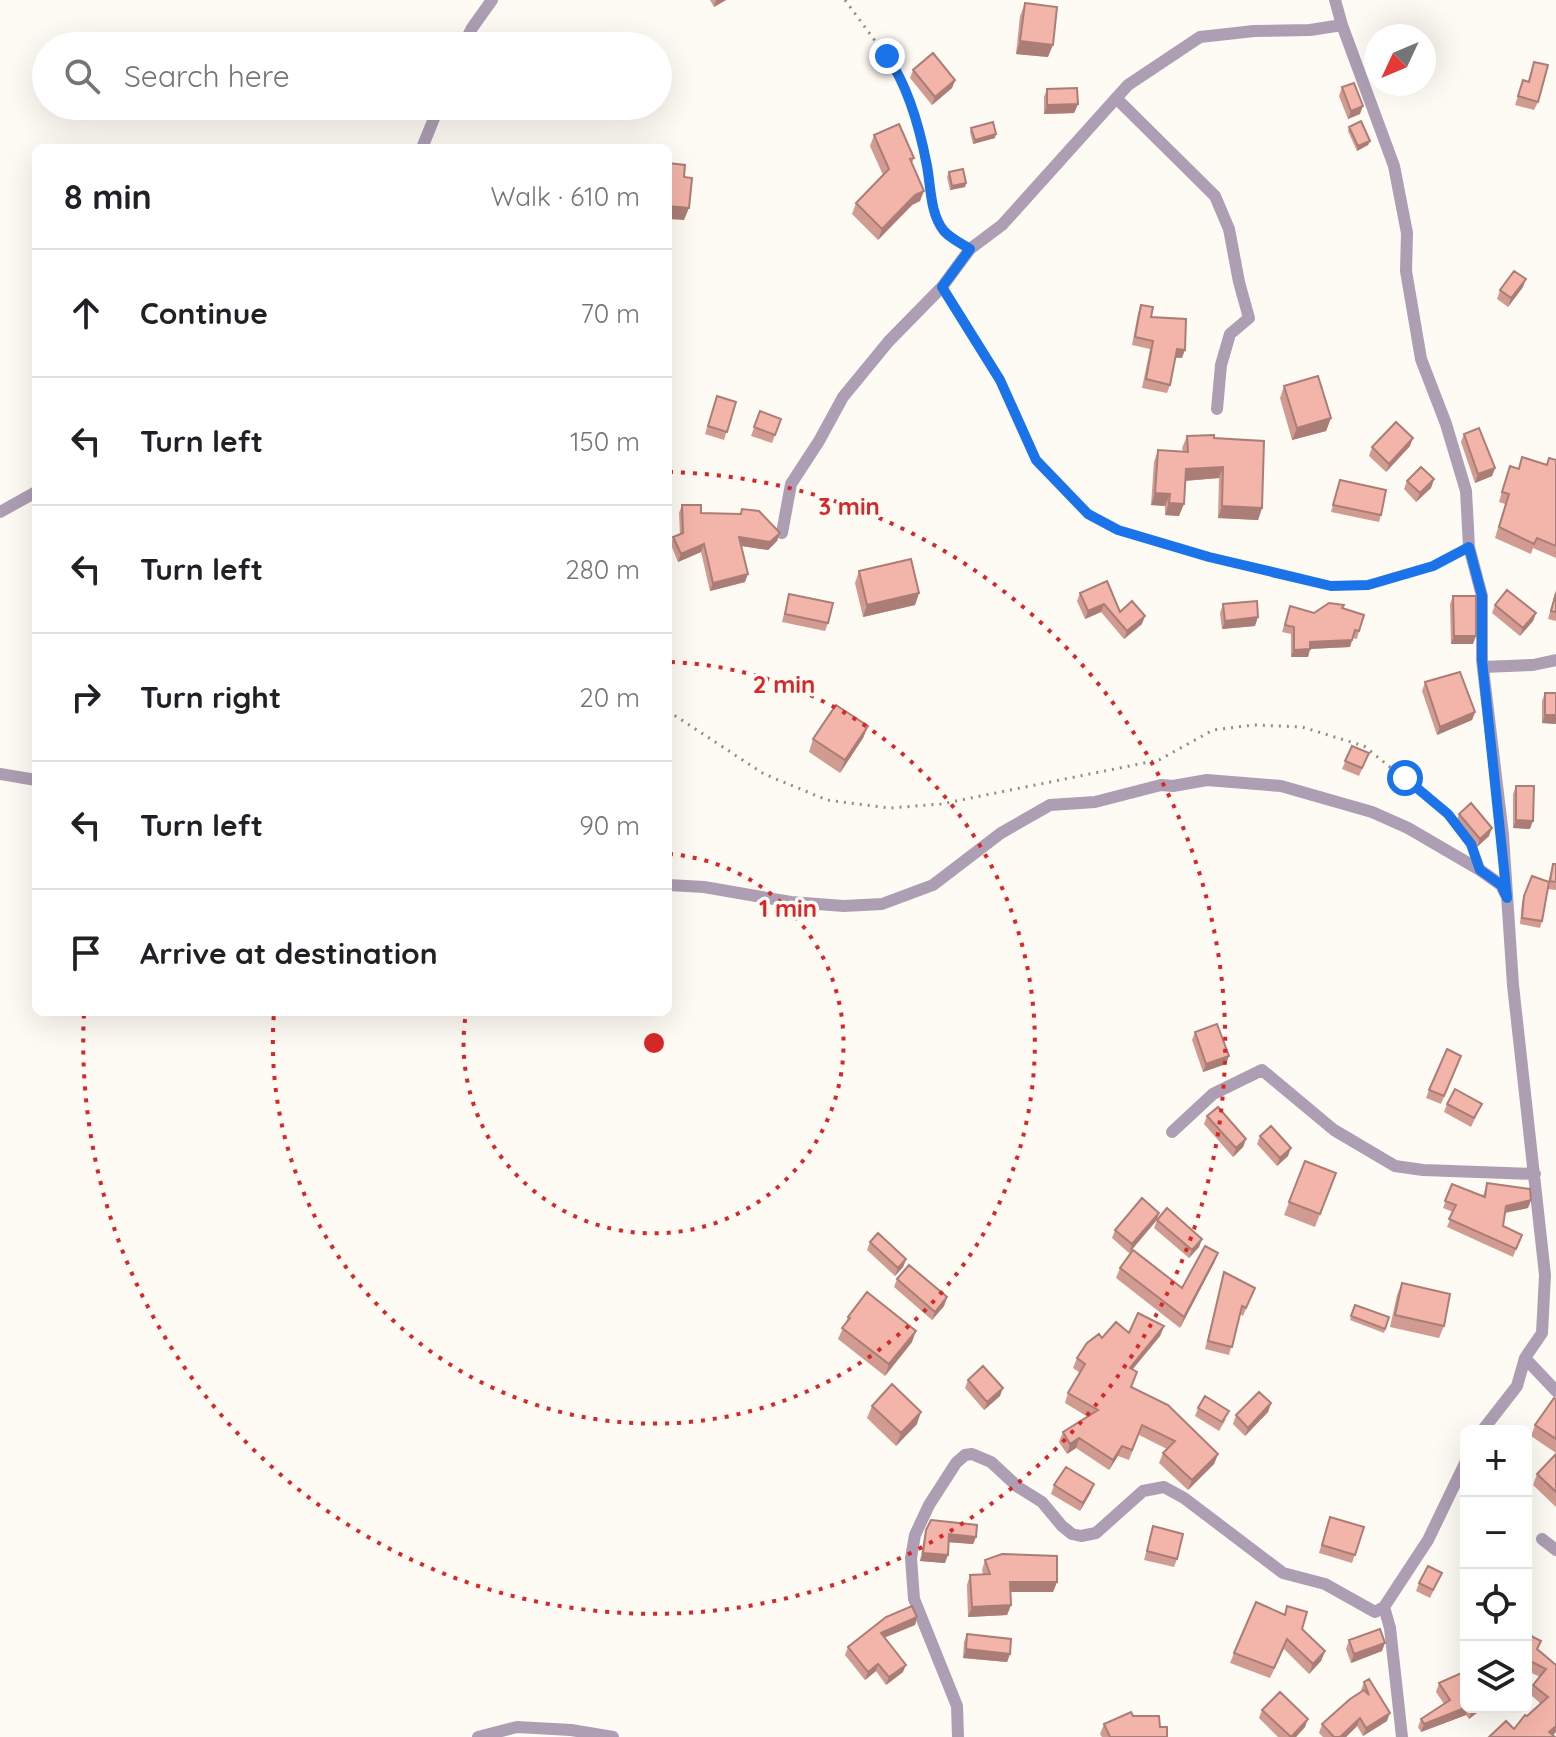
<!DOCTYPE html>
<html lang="en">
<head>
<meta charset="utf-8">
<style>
  body { margin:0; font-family:Quicksand,sans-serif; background:#f6f6f6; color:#202124 }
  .controls { position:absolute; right:24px; bottom:24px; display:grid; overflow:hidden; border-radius:12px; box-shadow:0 8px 32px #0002 }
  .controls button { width:72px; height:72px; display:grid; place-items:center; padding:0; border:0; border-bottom:2px solid #e0e0e0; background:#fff; color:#202124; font:40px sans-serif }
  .compass { position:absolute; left:1364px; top:24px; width:72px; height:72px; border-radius:50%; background:#fff; box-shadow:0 8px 32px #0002; rotate:226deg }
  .stop { position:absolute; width:24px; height:24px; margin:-18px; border:6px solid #1a73e8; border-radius:50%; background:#fff }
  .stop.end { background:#1a73e8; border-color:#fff; box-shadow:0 2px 8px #0008 }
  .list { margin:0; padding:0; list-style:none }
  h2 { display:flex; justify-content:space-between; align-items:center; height:104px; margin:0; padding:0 32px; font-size:34px }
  h2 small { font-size:26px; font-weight:400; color:#757577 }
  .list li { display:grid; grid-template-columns:52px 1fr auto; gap:24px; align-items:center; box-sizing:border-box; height:128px; padding:0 32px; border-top:2px solid #e0e0e0 }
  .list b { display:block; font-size:30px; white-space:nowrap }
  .list em { font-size:26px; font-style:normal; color:#757577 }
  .icon { flex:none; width:44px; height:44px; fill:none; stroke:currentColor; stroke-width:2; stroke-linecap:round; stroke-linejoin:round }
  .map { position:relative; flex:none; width:1556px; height:1737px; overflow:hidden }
  .search { position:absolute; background:#fff; box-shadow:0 8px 32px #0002; left:32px; top:32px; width:640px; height:88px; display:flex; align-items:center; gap:20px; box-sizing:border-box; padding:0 28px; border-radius:44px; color:#757577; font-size:30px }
  .panel { position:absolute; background:#fff; box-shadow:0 8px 32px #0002; left:32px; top:144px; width:640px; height:872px; border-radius:12px }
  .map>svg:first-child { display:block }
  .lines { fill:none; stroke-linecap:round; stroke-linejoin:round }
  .path { stroke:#928c84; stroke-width:3; stroke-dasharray:2 6; stroke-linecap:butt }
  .minor { stroke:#ad9eb3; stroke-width:12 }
  .wall { fill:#d19b91 }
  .shaded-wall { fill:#aa7e76 }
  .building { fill:#f3b4a9; stroke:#aa7e76; stroke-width:2 }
  .route { stroke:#1a73e8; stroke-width:10 }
  .ring { fill:none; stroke:#d62828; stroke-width:4; stroke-dasharray:4 8 }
  .centre { fill:#d62828; stroke:#fefaf4; stroke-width:4 }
  .ring-label { font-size:24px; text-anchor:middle; font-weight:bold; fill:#d62828; stroke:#fefaf4; stroke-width:7; stroke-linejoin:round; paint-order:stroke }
</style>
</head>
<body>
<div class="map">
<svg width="1556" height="1737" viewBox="0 0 1556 1737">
  <rect width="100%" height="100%" fill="#fefaf4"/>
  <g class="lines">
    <!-- path -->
    <path class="path" d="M845,0L898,72L927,163L934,209L945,232L960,242
      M948,297L1000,380L1036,460L1088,514L1118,530L1209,557L1331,586L1368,585L1433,566L1455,554
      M668,711L764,774L827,800L890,808L941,804L1159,760L1213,730L1254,725L1302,727L1364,746L1448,814L1473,850"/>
    <!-- minor -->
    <path class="minor" d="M1335,0L1342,25L1394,166L1407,233L1406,271L1421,359L1446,424L1466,491L1469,547L1482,596V660L1503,835L1513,985L1545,1275L1542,1333L1525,1358L1556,1391
      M463,46L472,28L492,0
      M1116,98L1215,196L1229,229L1239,282L1249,318L1230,334L1221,365L1217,409
      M422,148L439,106
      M0,512L36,492
      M782,533L791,484L819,441L843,397L889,341L942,287L970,249L1002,225L1128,85L1200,37L1254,31L1310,30L1342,25
      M1483,667L1533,665L1556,660
      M0,774L36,780
      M668,885L704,887L791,902L844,906L882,904L933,885L1001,833L1050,805L1095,802L1161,785L1173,786L1207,780L1281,786L1372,812L1408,828L1480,870L1501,885L1506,895
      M1172,1132L1213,1094L1262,1070L1334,1130L1395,1166L1423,1170L1535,1174
      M1482,1431L1517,1386L1525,1358
      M1542,1539L1556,1550
      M478,1737L517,1727L571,1730L613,1737
      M958,1737L957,1706L914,1599L911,1558L915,1535L929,1505L956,1463L965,1455L972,1454L991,1462L1018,1487L1042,1502L1062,1526L1072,1534L1081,1536L1096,1533L1143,1491L1164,1487L1184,1498L1283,1573L1325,1584L1375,1612L1384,1607
      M1402,1737L1390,1628L1384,1607L1428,1540L1466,1461"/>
  </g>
  <!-- wall -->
  <path class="wall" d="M710,0H726L714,7Z
    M1025,3L1048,57L1016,54L1020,16Z
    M1534,62L1538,102L1534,110L1515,105L1523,80L1528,81Z
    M913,70L955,80L952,88L932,105L910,78Z
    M1342,87L1360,114L1348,119L1339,96Z
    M1047,89L1078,104L1074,113L1044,114V97Z
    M1349,127L1370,141L1368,145L1357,151L1348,131Z
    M971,128L995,138L973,144L970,132Z
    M874,135L914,158L912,163L920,201L912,205L878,240L852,214L856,203L883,175L870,146Z
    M949,172L966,183L965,187L950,190L947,177Z
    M1523,287L1508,307L1497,299L1500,290Z
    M1141,305L1182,358H1175L1170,385L1167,393L1142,388L1150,349L1132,345L1138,313Z
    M1284,386L1331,418L1326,431L1292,440L1280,398Z
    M717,396L736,402L724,440L705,434Z
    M760,411L781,419L772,443L751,436Z
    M1464,434L1495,468L1492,476L1475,483L1461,442Z
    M1187,436L1214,438L1262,508L1258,520L1218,518L1219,478L1185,481L1179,516L1165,515V506L1151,505L1154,462L1158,450L1183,452L1182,448Z
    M1410,446L1386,472L1369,456L1372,447Z
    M1522,457L1547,465L1556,460V558L1533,548L1531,554L1495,538L1505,504L1499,502L1506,477L1510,466L1518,469Z
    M1434,479L1431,488L1416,502L1404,489L1407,481Z
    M1340,480L1381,515L1379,522L1331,512Z
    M682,505L701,513L740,514L742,509L780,533L777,541L768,550L741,546L745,582L710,591L701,552L678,562L671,545L673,537L680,535L679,513Z
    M859,571L919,593L915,605L863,617L855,583Z
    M1556,590V621L1548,619Z
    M1080,593L1120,612L1142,624L1124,639L1101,612L1085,619L1077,601Z
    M789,594L828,623L825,631L782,622Z
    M1453,596L1473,644H1451L1450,604Z
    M1223,604L1255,626L1222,629L1220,613Z
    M1495,605L1536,613L1533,621L1520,636L1492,613Z
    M1290,606L1314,613L1342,608L1359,631L1357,639L1353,638L1350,647L1310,649L1308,657H1291V634L1282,632Z
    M1425,682L1475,712L1472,720L1437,735L1422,691Z
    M1545,693H1556V724L1542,723V701Z
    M868,726L863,738L840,773L809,752L813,739Z
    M1352,746L1369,753L1359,776L1342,769Z
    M1516,786L1530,829L1513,828V794Z
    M1459,814L1489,836L1477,847L1456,822Z
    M1553,864H1556V890L1548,889L1542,921L1540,928L1520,924L1522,902L1532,876L1548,882Z
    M1195,1032L1226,1064L1203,1072L1192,1040Z
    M1458,1064L1441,1104L1426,1098L1429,1090Z
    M1447,1104H1482L1471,1127L1444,1112Z
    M1207,1116L1246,1139L1243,1147L1233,1157L1204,1124Z
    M1260,1136L1288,1156L1277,1166L1257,1144Z
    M1305,1161L1336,1173L1315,1227L1284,1215Z
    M1487,1183L1531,1200L1528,1208L1505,1213L1503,1226L1522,1235L1513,1257L1447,1227L1453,1212L1443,1208L1452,1184L1483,1196Z
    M1159,1213L1156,1221L1129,1253L1112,1238L1115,1230Z
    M1157,1220L1202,1239L1199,1247L1189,1258L1154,1228Z
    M870,1242L906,1259L903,1267L895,1276L867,1250Z
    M1218,1253L1214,1263L1180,1328L1116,1278L1120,1268L1182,1288Z
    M1224,1272L1255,1288L1243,1316L1240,1314L1229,1355L1205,1349Z
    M897,1279L947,1297L944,1306L932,1320L894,1287Z
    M1402,1283L1444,1326L1439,1338L1390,1327L1397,1295Z
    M1355,1305L1389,1317L1384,1333L1350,1320Z
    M848,1317L912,1342L885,1376L838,1339Z
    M1164,1326L1160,1336L1133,1369L1131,1387L1218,1454L1214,1464L1188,1490L1159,1463L1163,1453L1167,1449L1139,1435L1129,1460L1118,1456L1109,1470L1076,1448L1067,1454L1059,1442L1063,1432L1088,1417L1065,1403L1068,1393L1080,1373L1073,1368L1077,1358L1102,1338Z
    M968,1380L1000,1396L984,1410L965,1388Z
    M1556,1399V1453L1531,1436L1535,1425Z
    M1271,1403L1268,1412L1245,1436L1233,1424L1236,1415Z
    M872,1406L917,1424L896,1446L867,1418Z
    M1198,1408L1226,1419L1219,1431L1195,1416Z
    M1556,1454V1507L1533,1485L1537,1474Z
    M1054,1485L1091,1492L1080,1511L1051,1494Z
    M1327,1525L1364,1527L1352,1563L1319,1553Z
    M1153,1526L1177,1559L1174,1567L1144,1560Z
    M926,1530L976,1537L973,1544L948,1542L945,1563L920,1561L924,1538Z
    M985,1560L1057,1582L1053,1592H1010L1011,1605L1007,1615L968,1617L967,1585L970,1575H983L982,1570Z
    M1438,1581L1430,1598L1416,1591L1419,1583Z
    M917,1617L915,1625L885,1637L903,1672L886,1685L876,1671L865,1680L845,1655L848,1647Z
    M1302,1629L1325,1651L1321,1661L1309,1674L1284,1649L1270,1678L1230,1663L1234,1653Z
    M967,1634L1010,1654L1007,1662L963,1658L964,1642Z
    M1526,1637L1538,1650L1556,1665V1732L1553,1735L1514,1729L1541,1704L1530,1694L1533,1685L1540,1677L1526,1670Z
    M1349,1640L1382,1651L1351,1663L1346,1649Z
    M1364,1682L1387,1721L1363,1736L1357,1726L1346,1737H1323L1319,1733L1322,1724L1362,1692L1361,1690Z
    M1439,1683L1466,1707L1484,1708L1469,1719L1466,1715L1421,1732L1418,1727L1421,1719L1444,1704L1436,1692Z
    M1262,1710L1305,1727L1296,1737H1278L1259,1718Z
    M1133,1716L1160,1727L1167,1737H1102L1100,1734L1104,1724Z"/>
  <!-- shaded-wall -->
  <path class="shaded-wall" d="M716,0H726L714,7Z
    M1020,41L1053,45L1048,57L1016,54Z
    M955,80L952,88L932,105L935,97Z
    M1078,104L1074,113L1044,114L1047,105Z
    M1363,106L1360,114L1348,119L1351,111Z
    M996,134L995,138L973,144L975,140Z
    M1370,141L1368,145L1357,151L1358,146Z
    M966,183L965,187L950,190L952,186Z
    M924,191L920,201L912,205L878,240L882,229L915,195Z
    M668,206L689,208L684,220L668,219Z
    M1526,279L1523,287L1508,307L1511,298Z
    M1177,349L1185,350L1182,358L1174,357Z
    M1331,418L1326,431L1292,440L1297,428Z
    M1413,438L1410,446L1386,472L1389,464Z
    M1223,467L1219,478L1182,481L1186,469Z
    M1495,468L1492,476L1475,483L1478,474Z
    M1434,479L1431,488L1416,502L1420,493Z
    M1155,493L1170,494L1165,506L1151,505Z
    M1169,503L1184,504L1179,516L1165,515Z
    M1222,506L1262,508L1258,520L1218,518Z
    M780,533L777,541L768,550L736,545L739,537Z
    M704,544L701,552L678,562L681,554Z
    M748,574L745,582L710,591L713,583Z
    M919,593L915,605L863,617L867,605Z
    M1104,604L1101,612L1085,619L1088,611Z
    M1536,613L1533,621L1520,636L1523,628Z
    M1145,616L1142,624L1124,639L1127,631Z
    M1258,617L1255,626L1222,629L1225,621Z
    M1454,636H1476L1473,644H1451Z
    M1352,640L1350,647L1308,649L1310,642Z
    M1310,649L1308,657H1291L1294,650Z
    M1475,712L1472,720L1437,735L1440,727Z
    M1545,715H1556V724L1542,723Z
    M868,726L863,738L840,773L845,760Z
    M1516,820L1533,821L1530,829L1513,828Z
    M1492,828L1489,836L1477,847L1480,839Z
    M1229,1056L1226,1064L1203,1072L1206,1064Z
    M1246,1139L1243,1147L1233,1157L1236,1148Z
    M1291,1148L1288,1156L1277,1166L1280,1158Z
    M1531,1200L1528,1208L1503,1213L1506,1206Z
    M1159,1213L1156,1221L1129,1253L1132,1244Z
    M1202,1239L1199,1247L1189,1258L1192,1250Z
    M1218,1253L1214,1263L1180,1328L1184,1317Z
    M906,1259L903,1267L895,1276L898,1268Z
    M947,1297L944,1306L932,1320L935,1312Z
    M1164,1326L1160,1336L1126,1377L1130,1368Z
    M916,1331L912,1342L885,1376L889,1364Z
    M1003,1388L1000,1396L984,1410L987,1402Z
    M1271,1403L1268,1412L1245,1436L1248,1428Z
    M921,1412L917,1424L896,1446L901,1433Z
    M1079,1438L1076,1448L1067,1454L1070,1444Z
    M1122,1446L1118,1456L1109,1470L1113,1460Z
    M1218,1454L1214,1464L1188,1490L1192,1480Z
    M1094,1484L1091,1492L1080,1511L1083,1503Z
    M949,1534L976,1537L973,1544L946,1542Z
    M923,1553L948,1555L945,1563L920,1561Z
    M1010,1582H1057L1053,1592H1006Z
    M1011,1605L1007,1615L968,1617L972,1607Z
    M917,1617L915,1625L879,1640L881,1633Z
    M1385,1643L1382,1651L1351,1663L1354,1654Z
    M966,1649L1010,1654L1007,1662L963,1658Z
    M1325,1651L1321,1661L1309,1674L1313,1664Z
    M878,1664L876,1671L865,1680L868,1672Z
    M906,1665L903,1672L886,1685L889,1677Z
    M1467,1707H1468L1466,1715L1421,1732L1424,1724Z
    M1476,1707H1484L1469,1719L1472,1710Z
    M1390,1713L1387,1721L1363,1736L1366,1728Z
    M1360,1718L1357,1726L1346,1737H1340Z
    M1308,1719L1305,1727L1296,1737H1291Z
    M1556,1726V1732L1551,1737L1549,1732Z"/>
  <!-- building -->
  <path class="building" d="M1025,3L1057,7L1053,45L1020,41Z
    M933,53L955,80L935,97L913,70Z
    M1534,62L1548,65L1538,102L1518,96L1523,80L1529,82Z
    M1354,83L1363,106L1351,111L1342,87Z
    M1077,88L1078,104L1047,105V89Z
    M1361,121L1370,141L1358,146L1349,127Z
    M993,122L996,134L975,140L971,128Z
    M899,124L914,158L910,159L924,191L915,195L882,229L856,203L889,169L874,135Z
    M668,163L685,165L684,177L692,178L689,208L668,206Z
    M963,169L966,183L952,186L949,172Z
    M1514,271L1526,279L1511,298L1500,290Z
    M1141,305L1153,307L1151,317L1186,319L1185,350L1177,349L1170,385L1146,379L1153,341L1135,337Z
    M1318,376L1331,418L1297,428L1284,386Z
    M717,396L736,402L727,432L708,426Z
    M760,411L781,419L775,435L754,427Z
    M1396,422L1413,438L1389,464L1372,447Z
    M1479,428L1495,468L1478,474L1464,434Z
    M1214,435V438L1264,441L1262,508L1222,506L1223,467L1186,469L1184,504L1169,503L1170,494L1155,493L1158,450L1188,452L1187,436Z
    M1522,457L1547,465L1549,458L1556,460V546L1537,538L1534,544L1499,527L1509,494L1502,492L1510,466L1519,469Z
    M1421,467L1434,479L1420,493L1407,481Z
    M1340,480L1386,490L1381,515L1333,505Z
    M682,505H701V513L741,514L742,509L759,511L780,533L770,542L739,537L748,574L713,583L704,544L681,554L673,537L683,533Z
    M911,559L919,593L867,605L859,571Z
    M1107,581L1120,612L1132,601L1145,616L1127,631L1104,604L1088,611L1080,593Z
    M1507,590L1536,613L1523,628L1495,605Z
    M1556,593V612L1551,611Z
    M789,594L833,603L828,623L785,614Z
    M1453,596H1476V636H1454Z
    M1257,601L1258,617L1225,621L1223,604Z
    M1329,603L1344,605L1342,608L1364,615L1359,631L1355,630L1352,640L1310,642V649L1294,650V627L1285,625L1290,606L1314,613Z
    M1460,672L1475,712L1440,727L1425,682Z
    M1545,693H1556V715H1545Z
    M836,705L868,726L845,760L813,739Z
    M1352,746L1369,753L1362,768L1345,761Z
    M1516,786H1534L1533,821L1516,820Z
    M1471,803L1492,828L1480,839L1459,814Z
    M1553,864H1556V882L1550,881Z
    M1532,876L1549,882L1542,921L1522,918L1524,896Z
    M1217,1024L1229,1056L1206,1064L1195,1032Z
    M1447,1049L1461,1056L1444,1096L1429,1090Z
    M1455,1089L1482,1104L1474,1118L1447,1104Z
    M1218,1107L1246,1139L1236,1148L1207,1116Z
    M1271,1126L1291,1148L1280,1158L1260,1136Z
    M1305,1161L1336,1173L1320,1214L1289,1202Z
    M1487,1183L1530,1189L1531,1200L1506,1206L1503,1226L1522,1235L1516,1249L1449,1219L1456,1205L1445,1201L1452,1184L1485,1197Z
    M1142,1198L1159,1213L1132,1244L1115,1230Z
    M1167,1208L1202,1239L1192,1250L1157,1220Z
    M878,1233L906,1259L898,1268L870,1242Z
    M1205,1246L1218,1253L1184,1317L1120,1268L1133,1250L1182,1288Z
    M909,1265L947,1297L935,1312L897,1279Z
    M1224,1272L1255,1288L1246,1308L1242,1306L1232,1347L1208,1341Z
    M1402,1283L1450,1294L1444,1326L1395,1315Z
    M867,1292L916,1331L889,1364L842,1328L850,1318L848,1317Z
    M1355,1305L1389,1317L1385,1329L1351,1316Z
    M1138,1313L1164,1326L1130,1368L1137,1372L1131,1387L1168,1405L1218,1454L1192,1480L1163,1453L1175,1441L1142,1425L1132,1450L1122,1446L1113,1460L1079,1438L1070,1444L1063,1432L1098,1410L1068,1393L1085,1364L1077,1358L1087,1343L1099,1334L1102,1338L1116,1322L1129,1333Z
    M983,1366L1003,1388L987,1402L968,1380Z
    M892,1384L921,1412L901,1433L872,1406Z
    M1259,1392L1271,1403L1248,1428L1236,1415Z
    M1205,1396L1229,1411L1222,1422L1198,1408Z
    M1554,1398L1556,1399V1439L1535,1425Z
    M1556,1454V1492L1537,1474Z
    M1066,1467L1094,1484L1083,1503L1054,1485Z
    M1330,1517L1364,1527L1355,1555L1322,1545Z
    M931,1520L977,1525L976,1537L949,1534L948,1555L923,1553L926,1530Z
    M1153,1526L1183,1534L1177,1559L1147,1551Z
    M1002,1554L1057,1556V1582H1010L1011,1605L972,1607L970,1575L990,1574L985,1560Z
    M1428,1566L1442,1573L1433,1590L1419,1583Z
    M1256,1602L1285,1615L1287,1606L1307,1612L1302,1629L1325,1651L1313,1664L1287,1639L1274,1668L1234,1653Z
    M912,1606L917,1617L881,1633L906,1665L889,1677L878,1664L868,1672L848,1647L886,1617Z
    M1380,1629L1385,1643L1354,1654L1349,1640Z
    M967,1634L1011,1639L1010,1654L966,1649Z
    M1527,1634L1541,1641L1537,1649L1556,1665V1726L1549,1732L1555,1737H1489L1506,1721L1514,1729L1525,1715L1527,1716L1548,1697L1533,1685L1546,1669L1526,1659V1637Z
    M1466,1671L1467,1707L1424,1724L1421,1719L1450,1700L1439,1683Z
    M1369,1679L1390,1713L1366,1728L1360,1718L1340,1737H1334L1322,1724L1350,1699L1364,1690L1369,1695L1364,1682Z
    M1280,1692L1308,1719L1291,1737L1262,1710Z
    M1131,1712L1133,1716H1159L1160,1727H1167V1737H1110L1104,1724Z"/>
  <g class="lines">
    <!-- route -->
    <path class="route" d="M887,56C908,86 920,129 927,166C931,187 930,214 944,231C950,238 962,244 970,249L942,287L1000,380L1036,460L1088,514L1118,530L1209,557L1331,586L1368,585L1433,566L1469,547L1482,596V660L1507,898L1501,885L1480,870L1471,844L1448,814L1405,778"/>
  </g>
  <!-- distance rings -->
  <g class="ring">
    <path d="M669 854A190 190 0 1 1 466 1013"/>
    <path d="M671 662A381 381 0 1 1 274 1013"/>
    <path d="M669 472A571 571 0 1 1 84 1013"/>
  </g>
  <circle cx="654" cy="1043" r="12" class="centre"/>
  <g class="ring-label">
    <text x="849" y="515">3 min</text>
    <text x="784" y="693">2 min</text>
    <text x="788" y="917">1 min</text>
  </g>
</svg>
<div class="controls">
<button>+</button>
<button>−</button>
<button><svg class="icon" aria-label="locate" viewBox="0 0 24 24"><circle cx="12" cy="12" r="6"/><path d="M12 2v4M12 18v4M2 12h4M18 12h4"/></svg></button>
<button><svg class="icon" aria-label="layers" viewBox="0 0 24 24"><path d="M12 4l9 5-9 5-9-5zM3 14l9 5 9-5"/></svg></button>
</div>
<svg class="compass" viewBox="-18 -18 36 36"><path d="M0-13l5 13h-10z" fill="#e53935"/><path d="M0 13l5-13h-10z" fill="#757577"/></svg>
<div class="stop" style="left:1405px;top:778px"></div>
<div class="stop end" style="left:887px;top:56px"></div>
<div class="search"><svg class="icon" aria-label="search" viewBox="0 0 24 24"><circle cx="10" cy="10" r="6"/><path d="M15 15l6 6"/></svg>Search here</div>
<section class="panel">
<h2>8 min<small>Walk · 610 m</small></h2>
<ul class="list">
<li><svg class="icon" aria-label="ahead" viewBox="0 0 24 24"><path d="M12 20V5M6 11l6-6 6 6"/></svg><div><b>Continue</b></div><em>70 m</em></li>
<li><svg class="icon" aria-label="left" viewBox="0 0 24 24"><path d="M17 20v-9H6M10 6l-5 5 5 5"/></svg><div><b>Turn left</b></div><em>150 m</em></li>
<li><svg class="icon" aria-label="left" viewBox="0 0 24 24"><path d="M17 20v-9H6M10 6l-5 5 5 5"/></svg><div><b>Turn left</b></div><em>280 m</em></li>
<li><svg class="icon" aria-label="right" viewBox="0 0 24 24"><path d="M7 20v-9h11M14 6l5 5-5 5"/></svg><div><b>Turn right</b></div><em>20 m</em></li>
<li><svg class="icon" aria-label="left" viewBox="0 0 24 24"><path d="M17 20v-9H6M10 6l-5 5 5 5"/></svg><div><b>Turn left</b></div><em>90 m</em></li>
<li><svg class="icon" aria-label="arrive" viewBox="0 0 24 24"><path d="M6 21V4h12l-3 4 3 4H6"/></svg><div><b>Arrive at destination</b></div></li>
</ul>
</section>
</div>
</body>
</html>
